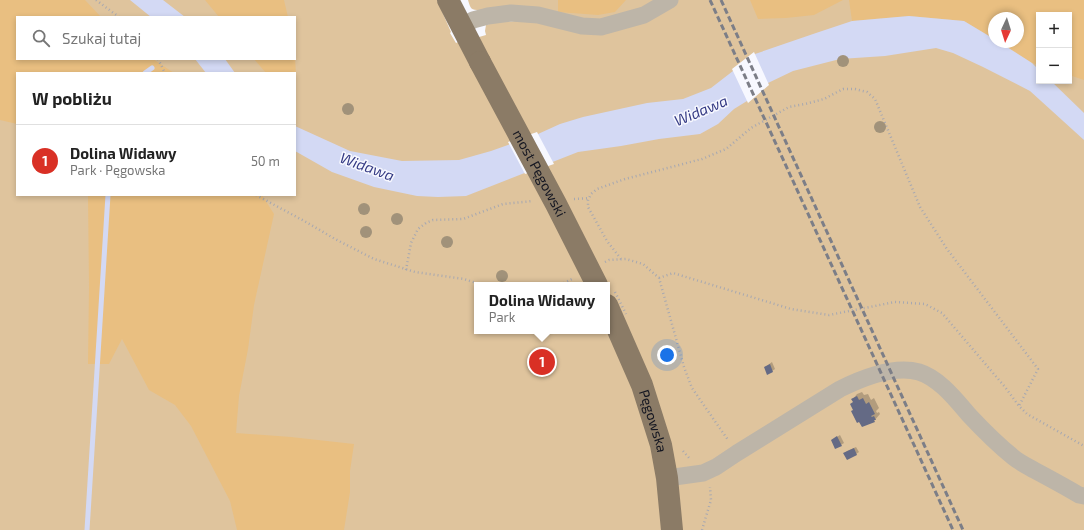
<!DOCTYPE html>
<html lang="pl">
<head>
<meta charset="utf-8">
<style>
  body { margin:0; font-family:"Exo 2",sans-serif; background:#f6f6f6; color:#222 }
  .controls { position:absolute; right:12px; top:12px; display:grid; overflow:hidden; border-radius:0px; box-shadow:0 2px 6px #0003 }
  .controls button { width:36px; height:36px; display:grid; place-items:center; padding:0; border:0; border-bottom:1px solid #e0e0e0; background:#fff; color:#222; font:20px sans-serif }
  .compass { position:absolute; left:988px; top:12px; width:36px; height:36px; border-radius:50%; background:#fff; box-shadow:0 2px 6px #0003; rotate:184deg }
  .you { position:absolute; left:667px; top:355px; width:14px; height:14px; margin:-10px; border:3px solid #fff; border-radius:50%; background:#1a73e8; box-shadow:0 0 0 6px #1a73e833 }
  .badge { display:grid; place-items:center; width:26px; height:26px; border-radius:50%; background:#d93025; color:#fff; font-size:13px; font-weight:700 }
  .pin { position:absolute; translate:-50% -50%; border:2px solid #fff; box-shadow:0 1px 4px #0006 }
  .popup { position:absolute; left:474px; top:282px; width:136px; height:52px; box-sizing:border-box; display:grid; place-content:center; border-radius:0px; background:#fff; filter:drop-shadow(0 1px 3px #0005); font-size:13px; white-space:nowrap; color:#767676 }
  .popup b { font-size:15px; color:#222 }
  .popup::after { content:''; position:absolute; left:50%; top:100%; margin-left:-8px; border:8px solid transparent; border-top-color:#fff }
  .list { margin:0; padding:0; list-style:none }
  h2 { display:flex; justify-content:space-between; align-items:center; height:52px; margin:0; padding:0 16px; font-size:17px }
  h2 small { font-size:13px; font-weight:400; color:#767676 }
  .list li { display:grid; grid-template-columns:26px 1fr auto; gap:12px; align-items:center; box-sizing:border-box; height:72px; padding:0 16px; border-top:1px solid #e0e0e0 }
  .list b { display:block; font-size:15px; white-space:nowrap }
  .list p { margin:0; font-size:13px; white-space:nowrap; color:#767676 }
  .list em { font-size:13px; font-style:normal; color:#767676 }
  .icon { flex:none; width:22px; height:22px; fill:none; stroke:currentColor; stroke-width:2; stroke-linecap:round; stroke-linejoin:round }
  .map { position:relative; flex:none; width:1084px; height:530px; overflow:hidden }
  .search { position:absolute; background:#fff; box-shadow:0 2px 6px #0003; left:16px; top:16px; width:280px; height:44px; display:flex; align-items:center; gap:10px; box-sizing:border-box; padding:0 14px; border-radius:0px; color:#767676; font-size:15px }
  .panel { position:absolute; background:#fff; box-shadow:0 2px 6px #0003; left:16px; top:72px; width:280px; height:124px; border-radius:0px }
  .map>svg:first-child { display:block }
  .green { fill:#dfc49d; fill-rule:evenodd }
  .forest { fill:#e9bf81 }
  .water { fill:#d3d9f4 }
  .pier { fill:#f7f8ff }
  .shadow { fill:#0003 }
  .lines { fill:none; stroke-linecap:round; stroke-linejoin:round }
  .stream { stroke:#d3d9f4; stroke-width:5 }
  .building { fill:#646a85 }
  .path { stroke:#a7a8b1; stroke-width:2.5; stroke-dasharray:1 3; stroke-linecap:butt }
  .minor { stroke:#bdb5a8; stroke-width:17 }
  .major { stroke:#8b7b66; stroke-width:22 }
  .rail { stroke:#7c7e87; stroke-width:3; stroke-dasharray:6 3; stroke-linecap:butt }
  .path-bridge { stroke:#a7a8b1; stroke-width:2.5; stroke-dasharray:1 3; stroke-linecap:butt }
  .major-bridge { stroke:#8b7b66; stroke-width:22 }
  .tree { fill:#a1927a }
  .labels { text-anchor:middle; stroke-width:3; stroke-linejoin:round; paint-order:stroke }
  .street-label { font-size:14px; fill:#141621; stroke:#f7f8ff }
  .water-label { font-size:15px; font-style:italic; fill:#343a84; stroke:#f7f8ff }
</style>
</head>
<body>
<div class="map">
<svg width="1084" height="530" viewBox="0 0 1084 530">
  <rect width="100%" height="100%" fill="#f7f8ff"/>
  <!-- green -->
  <path class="green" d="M0,0H437L451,32L450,33L456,43L476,34L479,37L486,35L485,31L486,25L503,20L514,22L477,10C470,10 470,6 468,0H1084V530H0ZM1039,15H1069V81H1039ZM17,17H295V59H17ZM994,18H1018V42H994ZM17,73H295V195H17ZM477,285H607V331H477Z"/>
  <!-- forest -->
  <path class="forest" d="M0,0H85L101,17H17V59H153L174,73H17V124L0,120Z
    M205,0H284L288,17H219Z
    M558,0H626L615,12L598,15L558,12Z
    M750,0H843L814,15L786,18L758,19Z
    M849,0H1084V80L1069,75V15H1039V65L1032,63L999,42H1018V18H994V39L964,21L909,16L852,21Z
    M295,57L296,76L295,77V73H266L254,59H295Z
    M88,195H262L274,214L254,305L248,349L239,396L236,433L291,437L354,444L350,471V492L344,530H237L230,501L191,426L175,405L149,390L122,339L109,364H88L89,287Z"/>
  <!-- water -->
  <path class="water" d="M130,0H163L185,17H151Z
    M909,16L964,21L994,39V42H999L1032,63L1039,70V81H1051L1084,113V140L1030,91L983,67L953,53L936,48L885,56L840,59L793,71L768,83L747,101L734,109L718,124L700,134L659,139L621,146L578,152L466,196L438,197L417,196L374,187L332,172L295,151V126L350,151L402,161L459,160L491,151L538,134L560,124L583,117L647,103L683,99L711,88L755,54L816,33L852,21Z
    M195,59H225L235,73H206Z"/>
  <!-- pier -->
  <path class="pier" d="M754,52L769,85L748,103L732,69Z
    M537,132L554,164L525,174L508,142Z"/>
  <!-- shadow -->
  <path class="shadow" d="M772,362L775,369L772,371L765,367Z
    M862,392L864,395L868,394L871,400L874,398L879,408L876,411L877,413L879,412L880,414L874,421L854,409L853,399L857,394Z
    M840,435L844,443L836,448L832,440Z
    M856,447L859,452L856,454L845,453L847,451Z"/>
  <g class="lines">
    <!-- stream -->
    <path class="stream" d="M145,73L152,68
      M87,530L108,195"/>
  </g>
  <!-- building -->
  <path class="building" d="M770,364L773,372L767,375L764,367Z
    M857,396L859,400L863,398L866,404L869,402L875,414L871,416L872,417L874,416L876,420H874L875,422L862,427L859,422L857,423L851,411L853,410L850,404L853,402L851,399Z
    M837,436L842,446L835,449L831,440Z
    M854,448L857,455L847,460L843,453Z"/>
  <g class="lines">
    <!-- path -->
    <path class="path" d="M96,0L119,17
      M158,59L165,73
      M256,195L306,222L335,239L374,259L415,272L464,279L482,285
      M574,199L589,198
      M621,259L607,241L588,207V200L591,194L597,189L625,179L702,159L726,149L751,128L789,107L805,104L824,99L843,89H855L867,92L875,99L920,207L947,249L1038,369L1019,406
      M605,262L609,260L626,259L643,264L659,278L684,367L692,388L728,440
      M406,270L411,243L418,229L426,223L433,220L463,219L503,204L533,201
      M659,278L673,273L791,309L829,315L895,302L925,304L942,313L1005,387L1019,406L1027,414L1084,446
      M560,285L572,279
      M683,451L690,459
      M702,530L711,500L710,487"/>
    <!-- minor -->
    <path class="minor" d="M462,27L473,20L488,16L511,13L538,15L582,26L601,27L644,15L670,0
      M667,478L703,473L716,467L737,453L840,389C862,378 895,365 919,372C939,378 956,400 969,415C983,430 997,444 1013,457C1019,462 1027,466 1034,470C1049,478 1064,486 1079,495L1084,496"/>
    <!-- major -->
    <g class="major">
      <path d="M448,0L480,62"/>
      <path id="s1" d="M607,305L642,385L661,445L667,478L672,530"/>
    </g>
    <!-- rail -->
    <path class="rail" d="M710,0L953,530
      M721,0L963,530"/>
    <!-- path-bridge -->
    <path class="path-bridge" d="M615,292L626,314"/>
    <!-- major-bridge -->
    <path class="major-bridge" id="s2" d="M480,62L556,204L597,285"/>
  </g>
  <!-- trees -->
  <g class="tree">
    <circle cx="843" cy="61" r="6"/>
    <circle cx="348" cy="109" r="6"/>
    <circle cx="880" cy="127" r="6"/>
    <circle cx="364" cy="209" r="6"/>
    <circle cx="397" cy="219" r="6"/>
    <circle cx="366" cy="232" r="6"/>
    <circle cx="447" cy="242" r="6"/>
    <circle cx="502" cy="276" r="6"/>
  </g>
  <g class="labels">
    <!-- street labels -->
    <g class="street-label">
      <text dy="5" stroke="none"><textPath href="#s2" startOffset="126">most Pęgowski</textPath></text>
      <text dy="5" stroke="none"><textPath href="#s1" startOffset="125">Pęgowska</textPath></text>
    </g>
    <!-- water labels -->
    <g class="water-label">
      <text transform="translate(701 111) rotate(-23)" y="5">Widawa</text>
      <text transform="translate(367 167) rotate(20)" y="5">Widawa</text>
    </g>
  </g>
</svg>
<div class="controls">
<button>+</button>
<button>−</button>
</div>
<svg class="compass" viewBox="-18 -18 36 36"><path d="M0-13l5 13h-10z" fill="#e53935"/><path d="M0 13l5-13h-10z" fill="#767676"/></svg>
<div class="you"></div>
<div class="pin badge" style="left:542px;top:362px">1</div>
<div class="popup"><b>Dolina Widawy</b>Park</div>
<div class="search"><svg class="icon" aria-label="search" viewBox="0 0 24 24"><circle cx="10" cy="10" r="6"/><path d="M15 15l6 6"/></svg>Szukaj tutaj</div>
<section class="panel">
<h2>W pobliżu<small></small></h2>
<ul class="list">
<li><span class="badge">1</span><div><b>Dolina Widawy</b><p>Park · Pęgowska</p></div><em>50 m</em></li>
</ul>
</section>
</div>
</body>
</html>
